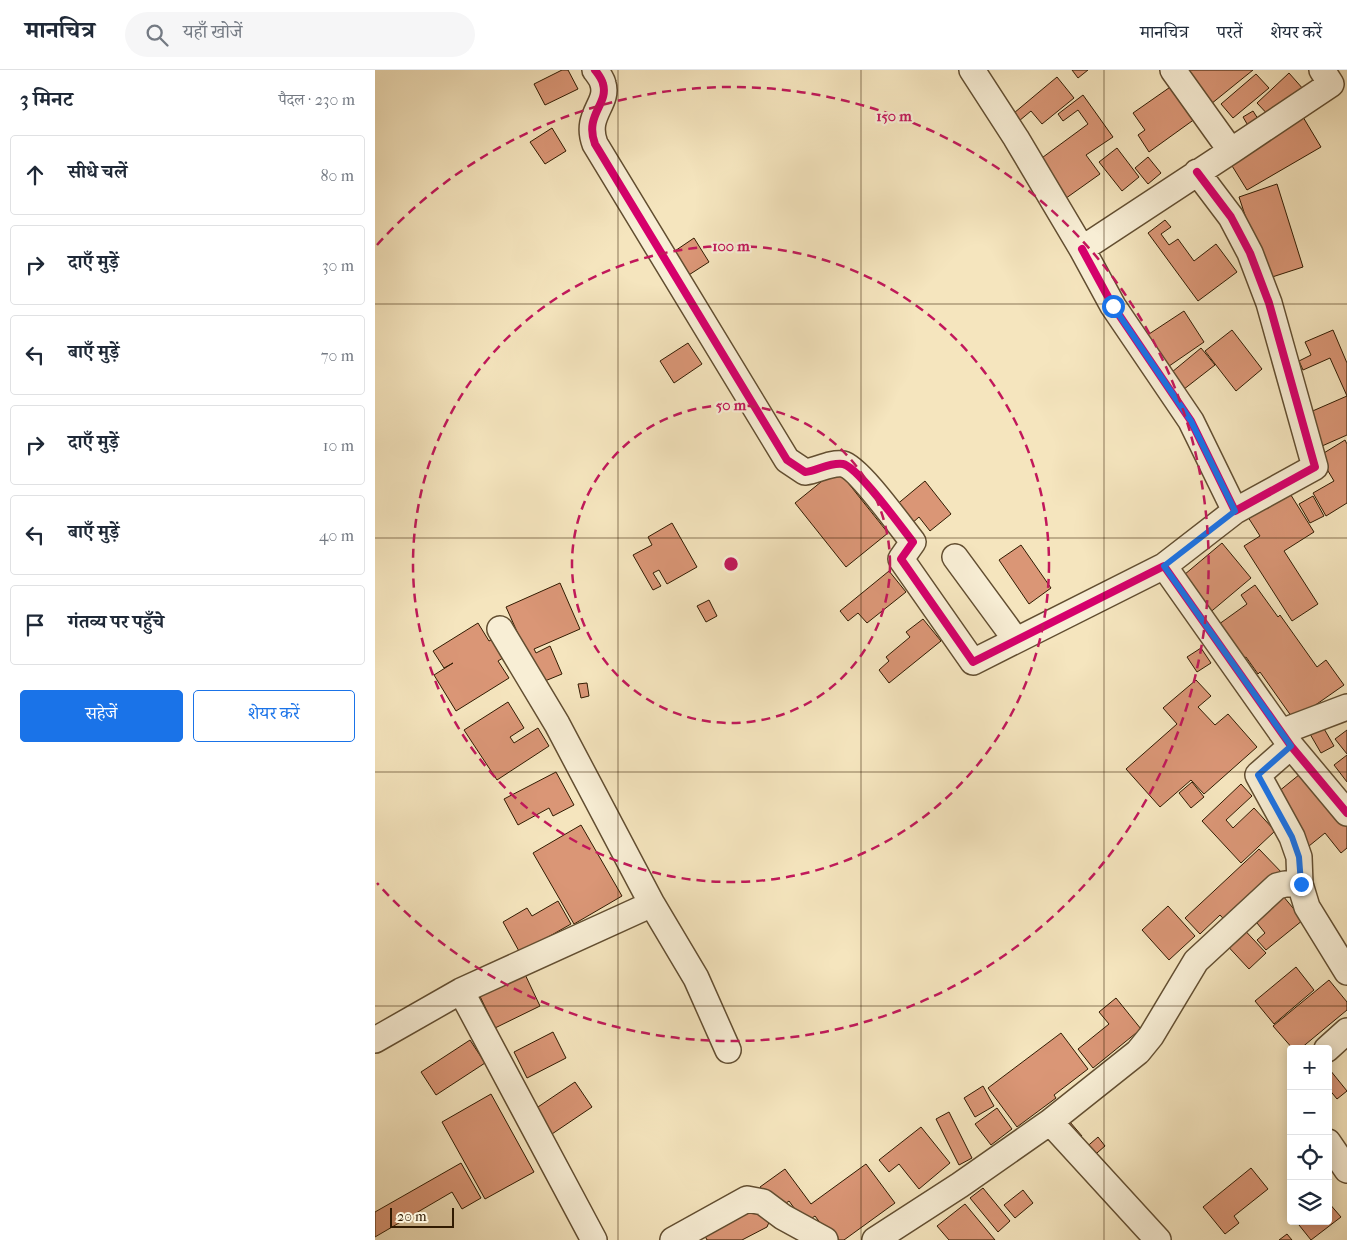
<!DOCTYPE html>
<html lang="hi">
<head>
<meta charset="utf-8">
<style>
  body { margin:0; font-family:"IM FELL French Canon","Noto Serif Devanagari",serif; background:#f6f6f7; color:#1f2937 }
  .controls { position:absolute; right:15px; bottom:15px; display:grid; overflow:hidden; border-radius:5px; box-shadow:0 2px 12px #0003 }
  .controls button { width:45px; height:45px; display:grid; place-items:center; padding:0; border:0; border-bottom:1px solid #e0e1e3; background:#fff; color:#1f2937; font:25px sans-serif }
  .scale { position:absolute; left:15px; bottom:12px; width:64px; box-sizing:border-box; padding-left:5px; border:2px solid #311b02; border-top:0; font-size:14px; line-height:18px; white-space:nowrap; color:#311b02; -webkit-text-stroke:4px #f8eed5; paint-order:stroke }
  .stop { position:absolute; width:15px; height:15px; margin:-11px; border:4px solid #1a73e8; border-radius:50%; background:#fff }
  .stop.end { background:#1a73e8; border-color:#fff; box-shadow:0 1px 5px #0008 }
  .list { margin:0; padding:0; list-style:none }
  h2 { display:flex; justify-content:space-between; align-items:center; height:65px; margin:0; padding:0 20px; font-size:21px }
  h2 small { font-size:16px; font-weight:400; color:#747a83 }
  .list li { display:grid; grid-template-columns:32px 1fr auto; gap:15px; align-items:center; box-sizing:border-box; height:80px; margin:0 10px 10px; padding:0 10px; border:1px solid #e0e1e3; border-radius:5px }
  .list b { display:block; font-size:19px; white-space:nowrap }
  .list em { font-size:16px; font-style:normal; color:#747a83 }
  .actions { display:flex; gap:10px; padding:15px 20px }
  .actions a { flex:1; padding:11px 0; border:1px solid #1a73e8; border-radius:5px; text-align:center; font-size:18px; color:#1a73e8 }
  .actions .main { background:#1a73e8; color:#fff }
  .icon { flex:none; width:28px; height:28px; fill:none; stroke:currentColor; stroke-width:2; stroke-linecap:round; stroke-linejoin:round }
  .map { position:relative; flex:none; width:972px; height:1170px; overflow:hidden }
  header { display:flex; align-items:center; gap:30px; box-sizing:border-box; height:70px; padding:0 25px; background:#fff; border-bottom:1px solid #e0e1e3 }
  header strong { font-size:24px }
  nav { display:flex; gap:28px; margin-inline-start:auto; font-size:18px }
  .search { width:350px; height:45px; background:#f6f6f7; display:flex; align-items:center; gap:12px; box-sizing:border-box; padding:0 18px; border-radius:28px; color:#747a83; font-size:19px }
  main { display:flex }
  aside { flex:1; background:#fff }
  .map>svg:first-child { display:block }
  .building { fill:#da9676; stroke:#311b02 }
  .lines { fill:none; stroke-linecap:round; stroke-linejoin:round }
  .minor-casing { stroke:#624e31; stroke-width:28 }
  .minor { stroke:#f8eed5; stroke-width:25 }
  .cycleway-casing { stroke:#f8eed5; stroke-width:11 }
  .cycleway { stroke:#d6006c; stroke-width:8 }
  .route { stroke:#1a73e8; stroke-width:6 }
  .grid { fill:none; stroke:#311b02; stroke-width:1; stroke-opacity:0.55 }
  .ring { fill:none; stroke:#c2185b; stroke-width:2.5; stroke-dasharray:9 6 }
  .centre { fill:#c2185b; stroke:#f8eed5; stroke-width:2.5 }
  .ring-label { font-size:15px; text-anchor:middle; font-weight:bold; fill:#c2185b; stroke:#f8eed5; stroke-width:4.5; stroke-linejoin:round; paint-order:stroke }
</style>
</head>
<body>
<header>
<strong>मानचित्र</strong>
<div class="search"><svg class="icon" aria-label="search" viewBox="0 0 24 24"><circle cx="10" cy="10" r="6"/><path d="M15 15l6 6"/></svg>यहाँ खोजें</div>
<nav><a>मानचित्र</a><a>परतें</a><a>शेयर करें</a></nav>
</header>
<main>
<aside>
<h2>3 मिनट<small>पैदल · 230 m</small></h2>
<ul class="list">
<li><svg class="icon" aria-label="ahead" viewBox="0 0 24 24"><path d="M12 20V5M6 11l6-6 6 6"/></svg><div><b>सीधे चलें</b></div><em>80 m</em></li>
<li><svg class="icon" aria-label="right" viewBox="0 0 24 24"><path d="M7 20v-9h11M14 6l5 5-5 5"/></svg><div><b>दाएँ मुड़ें</b></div><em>30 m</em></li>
<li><svg class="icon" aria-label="left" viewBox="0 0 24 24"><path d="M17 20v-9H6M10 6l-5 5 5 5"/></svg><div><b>बाएँ मुड़ें</b></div><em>70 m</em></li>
<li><svg class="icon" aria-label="right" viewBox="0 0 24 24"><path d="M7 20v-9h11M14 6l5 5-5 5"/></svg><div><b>दाएँ मुड़ें</b></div><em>10 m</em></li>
<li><svg class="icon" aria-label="left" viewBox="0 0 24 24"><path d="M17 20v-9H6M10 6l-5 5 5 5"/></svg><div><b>बाएँ मुड़ें</b></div><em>40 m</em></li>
<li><svg class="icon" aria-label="arrive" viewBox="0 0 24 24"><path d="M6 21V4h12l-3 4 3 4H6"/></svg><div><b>गंतव्य पर पहुँचे</b></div></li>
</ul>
<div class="actions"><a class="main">सहेजें</a><a>शेयर करें</a></div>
</aside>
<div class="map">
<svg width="972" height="1170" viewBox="0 0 972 1170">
  <rect width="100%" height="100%" fill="#f5e5be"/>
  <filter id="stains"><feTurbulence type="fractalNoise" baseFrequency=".004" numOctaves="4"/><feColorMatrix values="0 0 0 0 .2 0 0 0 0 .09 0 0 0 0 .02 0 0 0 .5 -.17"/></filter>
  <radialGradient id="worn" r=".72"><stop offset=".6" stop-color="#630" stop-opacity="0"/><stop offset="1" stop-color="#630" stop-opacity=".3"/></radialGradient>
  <!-- building -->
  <path class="building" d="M187,0H193L203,19L170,35L159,14Z
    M697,0H713L703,8Z
    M808,0H878L836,34Z
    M914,3L929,20L897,49L882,33Z
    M881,4L894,18L858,48L846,34Z
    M682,7L699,28L667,54L656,41L638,56L633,48Z
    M801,13L824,46L774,82L763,65L770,60L758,43Z
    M708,25L738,67L711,85L725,104L687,131L660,93L713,54L703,40L688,51L683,44Z
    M878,41L885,52L875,59L868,47Z
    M928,47L946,77L872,120L854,91Z
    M177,58L191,81L170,94L155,72Z
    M742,78L764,107L747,121L724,92Z
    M773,87L786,103L773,114L760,98Z
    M902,114L928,197L891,209L864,127Z
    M790,150L796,157L786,164L794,175L803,169L819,191L841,174L862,202L823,231L773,163Z
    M319,168L334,192L306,210L291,187Z
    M809,241L829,272L784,303L771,266Z
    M857,260L887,299L861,321L830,281Z
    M958,260L972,293V365L947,376L933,343L972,326L955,288L928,300L924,291L936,285L930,272Z
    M313,273L327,294L299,313L285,291Z
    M826,278L840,295L804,323L791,307Z
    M970,370L972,374V433L951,446L938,423L959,411L944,386Z
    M462,399L513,463L471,497L420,433Z
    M550,411L576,444L555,461L544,447L535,455L520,436Z
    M914,422L939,462L909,481L943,534L917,551L869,476L885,466L871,444L888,433L892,439Z
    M938,426L949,446L935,453L924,434Z
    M297,453L322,497L292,514L284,500L278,503L286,516L278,520L258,485L277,475L273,467Z
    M847,473L876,508L832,545L803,510Z
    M646,475L676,518L654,534L624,490Z
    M514,501L531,522L492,553L483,543L473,551L465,541Z
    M185,513L205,559L159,579L161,583L175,576L187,604L165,613L131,537Z
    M880,515L903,547L905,545L942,597L951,590L969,615L919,650L885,602L883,604L871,587L865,591L840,557L872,534L866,525Z
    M334,530L342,546L331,552L322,536Z
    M548,549L566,571L514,613L504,600L514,591L511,587L535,567L531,562Z
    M103,553L114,571L120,568L131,586L123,591L134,608L81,641L59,605L78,593L69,598L58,581Z
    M826,578L836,593L822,602L812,587Z
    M821,610L836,626L823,637L840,655L853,644L882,677L829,724L816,710L785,737L751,699L802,654L788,638Z
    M212,613L214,626L206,628L203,614Z
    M133,632L149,658L135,667L139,673L163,658L174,676L122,710L89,660Z
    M948,657L959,676L946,683L935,664Z
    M972,660V684L960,669Z
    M972,685V712L959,695Z
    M930,700L972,753V778L966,783L950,763L934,776L898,726Z
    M181,702L199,735L178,746L174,738L143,755L129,729Z
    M817,712L829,727L816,738L804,723Z
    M866,714L877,726L851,750L858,758L879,738L900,761L866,793L827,751Z
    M206,755L247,826L199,854L158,783Z
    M884,779L910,806L856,857L845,845L825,864L810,848Z
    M903,820L928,850L891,880L882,870L890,863L874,843Z
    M183,831L196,854L145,883L128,852L152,838L157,846Z
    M793,836L820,866L794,890L767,860Z
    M864,854L891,883L874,899L847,870Z
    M921,897L939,920L899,954L880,931Z
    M147,898L165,936L120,958L102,920Z
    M954,910L972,932V940L925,979H918L898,956Z
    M741,928L766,959L718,998L703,979L734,954L724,942Z
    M178,962L191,988L152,1008L139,982Z
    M686,963L713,999L679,1025L681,1028L642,1057L613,1018Z
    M95,970L110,993L61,1025L46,1002Z
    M955,1000L972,1021L962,1029L953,1018V1002Z
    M200,1012L217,1037L174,1066L157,1041Z
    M608,1016L619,1036L600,1047L589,1028Z
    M116,1024L159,1102L110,1129L67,1052Z
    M622,1038L637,1059L616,1075L600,1054Z
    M574,1042L597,1088L584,1095L561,1049Z
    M695,1052L707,1066L696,1074L685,1061Z
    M546,1057L575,1093L544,1119L524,1094L514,1102L504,1090Z
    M723,1067L730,1076L715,1089L708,1080Z
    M86,1093L106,1128L87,1139L77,1122L0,1167V1142Z
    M491,1094L520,1133L469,1170H458L440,1146L430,1153L414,1131L402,1140L385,1117L410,1099L436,1134Z
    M876,1098L893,1119L859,1146L864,1153L850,1164L828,1137Z
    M608,1118L635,1151L623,1162L595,1128Z
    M648,1120L658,1133L640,1148L629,1135Z
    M373,1132L398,1143L392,1157L367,1170H332L328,1162Z
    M953,1132L966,1147L936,1170L924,1155L929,1151H953Z
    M590,1134L620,1170H574L562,1156Z
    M912,1164L917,1170H904Z"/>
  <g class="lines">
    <!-- minor casing -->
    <g class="minor-casing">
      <path id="minor" d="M220,0C223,4 227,9 228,14C234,34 209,45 220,74L412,390L430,402C442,401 455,392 468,394C483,397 526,457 538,472L526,489L598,592L789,496L916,676L972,743
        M597,0L641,68L707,179L856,81L798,0
        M856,81L956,14L947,0
        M707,179L738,236L816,351L860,441L940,397L894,233L875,183L856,147L822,102
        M580,487L641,570
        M789,496L860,441
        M906,662L972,637
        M925,814L932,837L972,902
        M277,834L321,908L353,980
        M86,921L219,1170
        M0,970L86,921L277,834L182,654L125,559
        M952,979L972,961
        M675,1052L763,982L776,966L821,891L902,816L910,814H925L924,787L917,767L883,705L916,676
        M953,1072L972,1100
        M298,1170L372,1129L388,1132L408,1147L450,1170
        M500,1170L585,1115L675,1052L783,1170"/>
    </g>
    <!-- minor -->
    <use href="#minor" class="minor"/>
    <!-- cycleway casing -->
    <g class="cycleway-casing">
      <path id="cycleway" d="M220,0C223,4 227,9 228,14C234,34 209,45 220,74L412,390L430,402C442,401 455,392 468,394C483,397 526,457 538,472L526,489L598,592L789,496L916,676L972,743
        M707,179L738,236L816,351L860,441L940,397L894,233L875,183L856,147L822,102"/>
    </g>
    <!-- cycleway -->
    <use href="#cycleway" class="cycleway"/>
  </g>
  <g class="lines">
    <!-- route -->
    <path class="route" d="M738,236L816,351L860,441L789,496L916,676L883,705L917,767L924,787L926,814"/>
  </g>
  <!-- grid -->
  <path class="grid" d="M243,0V1170M486,0V1170M729,0V1170M0,234H972M0,468H972M0,702H972M0,936H972"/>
  <!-- distance rings -->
  <g class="ring">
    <circle cx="356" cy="494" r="159"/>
    <circle cx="356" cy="494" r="318"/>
    <path d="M2 175A477 477 0 1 1 2 813"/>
  </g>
  <circle cx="356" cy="494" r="8" class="centre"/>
  <g class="ring-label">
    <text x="519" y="51">150 m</text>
    <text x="356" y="181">100 m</text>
    <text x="356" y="340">50 m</text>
  </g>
  <rect width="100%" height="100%" filter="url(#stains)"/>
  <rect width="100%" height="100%" fill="url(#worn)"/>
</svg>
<div class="controls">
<button>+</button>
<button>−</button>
<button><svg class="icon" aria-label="locate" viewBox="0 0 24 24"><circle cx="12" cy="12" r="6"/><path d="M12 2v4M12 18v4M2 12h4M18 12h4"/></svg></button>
<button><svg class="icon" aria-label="layers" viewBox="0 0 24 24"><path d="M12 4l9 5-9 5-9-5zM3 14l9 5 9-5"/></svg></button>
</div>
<div class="scale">20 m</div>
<div class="stop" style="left:738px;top:236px"></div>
<div class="stop end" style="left:926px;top:814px"></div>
</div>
</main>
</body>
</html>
